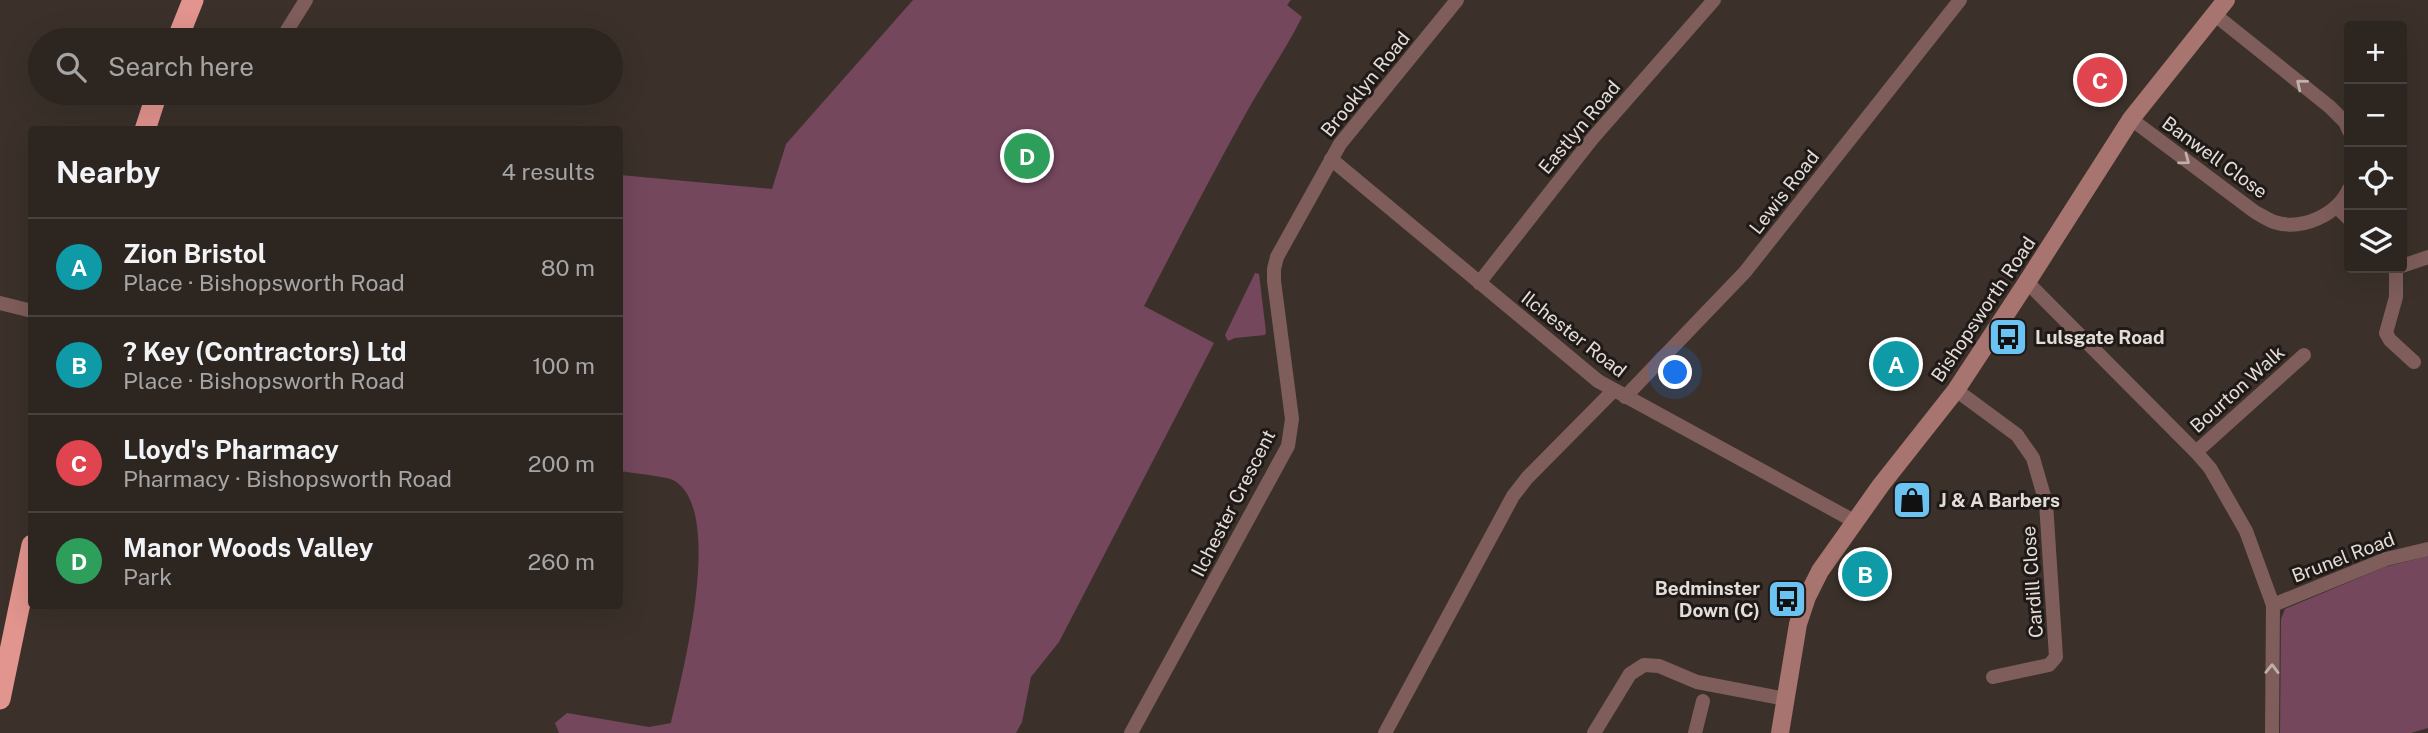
<!DOCTYPE html>
<html lang="en">
<head>
<meta charset="utf-8">
<style>
  body { margin:0; font-family:"Public Sans",sans-serif; background:#38312d; color:#f1f3f6 }
  .controls { position:absolute; right:21px; top:21px; display:grid; overflow:hidden; border-radius:7px; box-shadow:0 7px 28px #0002 }
  .controls button { width:63px; height:63px; display:grid; place-items:center; padding:0; border:0; border-bottom:2px solid #48423e; background:#2c2520; color:#f1f3f6; font:35px sans-serif }
  .you { position:absolute; left:1676px; top:373px; width:24px; height:24px; margin:-18px; border:5px solid #fff; border-radius:50%; background:#1a73e8; box-shadow:0 0 0 10px #1a73e833 }
  .badge { display:grid; place-items:center; width:46px; height:46px; border-radius:50%; background:#6bc3f2; color:#fff; font-size:23px; font-weight:700 }
  .pin { position:absolute; translate:-50% -50%; border:4px solid #fff; box-shadow:0 2px 7px #0006 }
  .list { margin:0; padding:0; list-style:none }
  h2 { display:flex; justify-content:space-between; align-items:center; height:91px; margin:0; padding:0 28px; font-size:30px }
  h2 small { font-size:23px; font-weight:400; color:#a6a5a5 }
  .list li { display:grid; grid-template-columns:46px 1fr auto; gap:21px; align-items:center; box-sizing:border-box; height:98px; padding:0 28px; border-top:2px solid #48423e }
  .list b { display:block; font-size:26px; white-space:nowrap }
  .list p { margin:0; font-size:23px; white-space:nowrap; color:#a6a5a5 }
  .list em { font-size:23px; font-style:normal; color:#a6a5a5 }
  .icon { flex:none; width:38px; height:38px; fill:none; stroke:currentColor; stroke-width:2; stroke-linecap:round; stroke-linejoin:round }
  .map { position:relative; flex:none; width:2428px; height:733px; overflow:hidden }
  .search { position:absolute; background:#2c2520; box-shadow:0 7px 28px #0002; left:28px; top:28px; width:595px; height:77px; display:flex; align-items:center; gap:18px; box-sizing:border-box; padding:0 24px; border-radius:38px; color:#a6a5a5; font-size:26px }
  .panel { position:absolute; background:#2c2520; box-shadow:0 7px 28px #0002; left:28px; top:126px; width:595px; height:483px; border-radius:7px }
  .map>svg:first-child { display:block }
  .green { fill:#74475d }
  .lines { fill:none; stroke-linecap:round; stroke-linejoin:round }
  .street { stroke:#7e5d5a; stroke-width:14 }
  .secondary { stroke:#a7746f; stroke-width:18 }
  .highway { stroke:#e2948e; stroke-width:21 }
  .oneway { stroke:#c0b0ab }
  .labels { text-anchor:middle; stroke-width:6; stroke-linejoin:round; paint-order:stroke }
  .street-label { font-size:19px; fill:#e3dcd7; stroke:#1f1a17 }
  .poi-label { font-size:19px; font-weight:bold; fill:#e3dcd7; stroke:#1f1a17; text-anchor:start }
</style>
</head>
<body>
<div class="map">
<svg width="2428" height="733" viewBox="0 0 2428 733">
  <rect width="100%" height="100%" fill="#3b312a"/>
  <!-- green -->
  <path class="green" d="M913,0H1291L1287,5L1302,17C1285,51 1263,82 1245,115C1210,178 1177,242 1144,306L1214,343L1059,642L1031,677L1022,722L1016,733H559L555,723L567,713L649,727L671,723C682,676 726,508 673,480C663,476 632,473 620,471V175L772,189L786,144Z
    M1255,273L1259,274L1266,332L1265,335L1235,338L1228,341L1225,335Z
    M2428,556V728L2411,733H2280L2281,619L2285,609L2385,567Z"/>
  <g class="lines">
    <!-- street -->
    <path class="street" d="M2214,14L2330,107L2345,122L2349,131
      M281,40L306,0
      M184,93L190,95L196,93
      M2131,119L2255,212C2261,215 2268,220 2274,222C2302,231 2337,215 2349,189
      M1331,159L1598,381L1854,521
      M2337,207L2349,219
      M2402,266L2428,257
      M2396,268V297L2386,333L2390,340L2414,362
      M2027,282L2196,452L2210,468L2246,531L2273,605L2272,733
      M1479,283L1592,139L1714,0
      M0,303L32,311
      M1956,390L2017,435L2033,458L2046,503L2056,657L2049,665L1993,677
      M1625,397L1745,272L1960,0
      M2196,452L2304,355
      M2273,605L2386,559L2428,549
      M1131,733L1288,446L1292,419L1274,281V269L1277,257L1340,144L1457,0
      M1385,733L1513,496L1527,478L1613,391
      M1594,733L1630,674L1644,665L1659,666L1697,682L1786,699
      M1695,733L1703,701"/>
    <!-- secondary -->
    <path class="secondary" d="M1780,733L1798,624L1807,597L1820,571L1881,485L1956,390L2027,282L2131,119L2226,0"/>
    <!-- highway -->
    <path class="highway" d="M177,40L193,0
      M145,130L157,93
      M0,699L32,545"/>
  </g>
  <!-- one-way arrows -->
  <defs><path id="oneway-chevron" d="M-2-3.5L2.5 0L-2 3.5" fill="none" stroke-width="1.6" stroke-linecap="round" stroke-linejoin="round" transform="scale(1.75)"/></defs>
  <g class="oneway">
    <use href="#oneway-chevron" transform="translate(2301 84) rotate(-141)"/>
    <use href="#oneway-chevron" transform="translate(2185 160) rotate(37)"/>
    <use href="#oneway-chevron" transform="translate(2272 669) rotate(-89)"/>
  </g>
  <!-- icons -->
  <defs>
    <g id="bus-square" transform="scale(2.0125)"><rect x="-9" y="-9" width="18" height="18" rx="4" fill="#6bc3f2" stroke="#1f1a17"/><path d="M-5-6H5V4H4V6H2V4H-2V6H-4V4H-5ZM-3.5-4V0h7V-4ZM-3.5 1.2v1.5H-2V1.2ZM2 1.2v1.5H3.5V1.2Z" fill="#111"/></g>
    <g id="shop-square" transform="scale(2.0125)"><rect x="-9" y="-9" width="18" height="18" rx="4" fill="#6bc3f2" stroke="#1f1a17"/><path d="M-5-2.5h2.3a2.7 3.5 0 0 1 5.4 0H5L5.5 6h-11ZM-1.5-2.5h3a1.5 2.3 0 0 0-3 0Z" fill="#111"/></g>
  </defs>
  <g fill-rule="evenodd">
    <use href="#bus-square" x="2008" y="337"/>
    <use href="#shop-square" x="1912" y="500"/>
    <use href="#bus-square" x="1787" y="599"/>
  </g>
  <g class="labels">
    <!-- street labels -->
    <g class="street-label">
      <text transform="translate(1365 84) rotate(-51)" y="7">Brooklyn Road</text>
      <text transform="translate(1579 127) rotate(-50)" y="7">Eastlyn Road</text>
      <text transform="translate(2215 157) rotate(36)" y="7">Banwell Close</text>
      <text transform="translate(1784 192) rotate(-52)" y="7">Lewis Road</text>
      <text transform="translate(1983 309) rotate(-56)" y="7">Bishopsworth Road</text>
      <text transform="translate(1574 334) rotate(38)" y="7">Ilchester Road</text>
      <text transform="translate(2237 389) rotate(-42)" y="7">Bourton Walk</text>
      <text transform="translate(1233 503) rotate(-63)" y="7">Ilchester Crescent</text>
      <text transform="translate(2343 557) rotate(-21)" y="7">Brunel Road</text>
      <text transform="translate(2032 582) rotate(-94)" y="7">Cardill Close</text>
    </g>
    <!-- poi labels -->
    <g class="poi-label">
      <text x="2035" y="344">Lulsgate Road</text>
      <text x="1939" y="507">J &amp; A Barbers</text>
      <text x="1760" y="595" text-anchor="end">Bedminster<tspan x="1760" dy="22">Down (C)</tspan></text>
    </g>
  </g>
</svg>
<div class="controls">
<button>+</button>
<button>−</button>
<button><svg class="icon" aria-label="locate" viewBox="0 0 24 24"><circle cx="12" cy="12" r="6"/><path d="M12 2v4M12 18v4M2 12h4M18 12h4"/></svg></button>
<button><svg class="icon" aria-label="layers" viewBox="0 0 24 24"><path d="M12 4l9 5-9 5-9-5zM3 14l9 5 9-5"/></svg></button>
</div>
<div class="you"></div>
<div class="pin badge" style="left:1896px;top:364px;background:#0f9aa8">A</div>
<div class="pin badge" style="left:1865px;top:574px;background:#0f9aa8">B</div>
<div class="pin badge" style="left:2100px;top:80px;background:#e0444e">C</div>
<div class="pin badge" style="left:1027px;top:156px;background:#2e9e5b">D</div>
<div class="search"><svg class="icon" aria-label="search" viewBox="0 0 24 24"><circle cx="10" cy="10" r="6"/><path d="M15 15l6 6"/></svg>Search here</div>
<section class="panel">
<h2>Nearby<small>4 results</small></h2>
<ul class="list">
<li><span class="badge" style="background:#0f9aa8">A</span><div><b>Zion Bristol</b><p>Place · Bishopsworth Road</p></div><em>80 m</em></li>
<li><span class="badge" style="background:#0f9aa8">B</span><div><b>? Key (Contractors) Ltd</b><p>Place · Bishopsworth Road</p></div><em>100 m</em></li>
<li><span class="badge" style="background:#e0444e">C</span><div><b>Lloyd's Pharmacy</b><p>Pharmacy · Bishopsworth Road</p></div><em>200 m</em></li>
<li><span class="badge" style="background:#2e9e5b">D</span><div><b>Manor Woods Valley</b><p>Park</p></div><em>260 m</em></li>
</ul>
</section>
</div>
</body>
</html>
